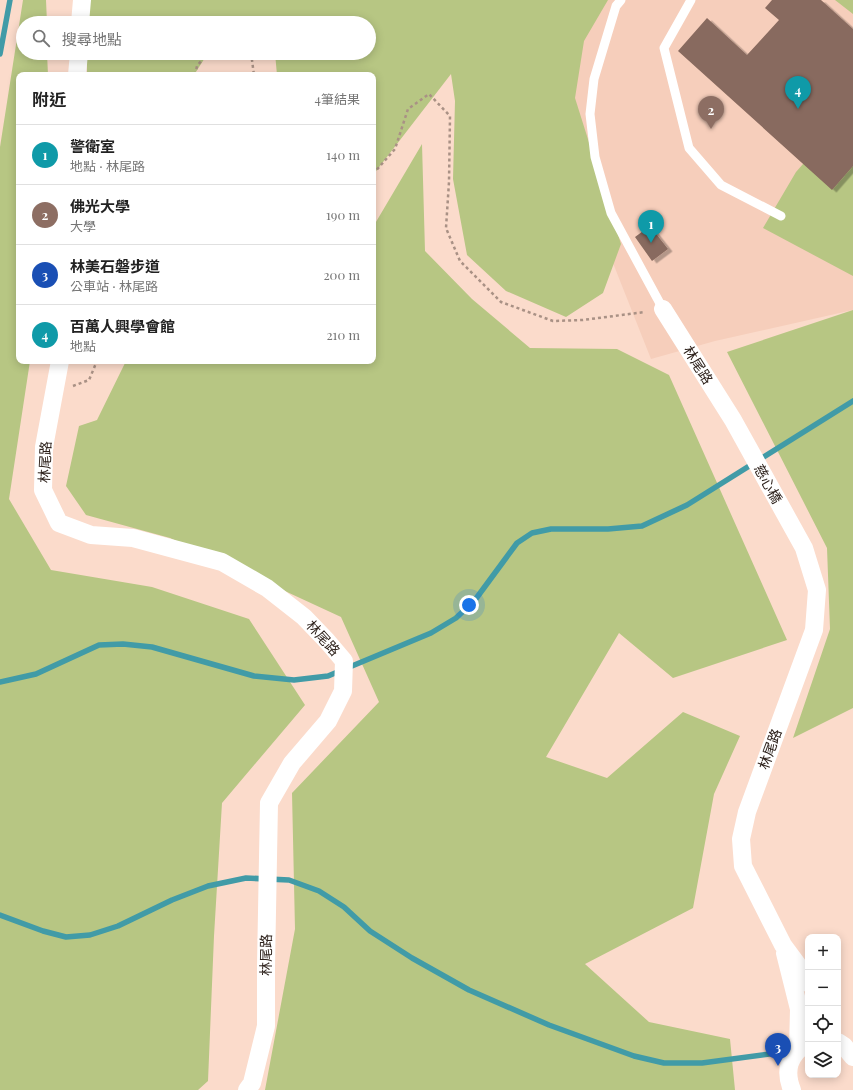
<!DOCTYPE html>
<html lang="zh-TW">
<head>
<meta charset="utf-8">
<style>
  body { margin:0; font-family:"Playfair Display","Noto Sans TC",serif; background:#f2f2f2; color:#222 }
  .controls { position:absolute; right:12px; bottom:12px; display:grid; overflow:hidden; border-radius:8px; box-shadow:0 2px 10px #0003 }
  .controls button { width:36px; height:36px; display:grid; place-items:center; padding:0; border:0; border-bottom:1px solid #e0e0e0; background:#fff; color:#222; font:20px sans-serif }
  .you { position:absolute; left:469px; top:605px; width:14px; height:14px; margin:-10px; border:3px solid #fff; border-radius:50%; background:#1a73e8; box-shadow:0 0 0 6px #1a73e833 }
  .badge { display:grid; place-items:center; width:26px; height:26px; border-radius:50%; background:#0b8043; color:#fff; font-size:13px; font-weight:700 }
  .pin { position:absolute; translate:-50% -33px; filter:drop-shadow(0 1px 2px #0008) }
  .pin::after { content:''; position:absolute; top:21px; width:14px; height:12px; background:inherit; clip-path:polygon(0 0,100% 0,50% 100%) }
  .list { margin:0; padding:0; list-style:none }
  h2 { display:flex; justify-content:space-between; align-items:center; height:52px; margin:0; padding:0 16px; font-size:17px }
  h2 small { font-size:13px; font-weight:400; color:#767676 }
  .list li { display:grid; grid-template-columns:26px 1fr auto; gap:12px; align-items:center; box-sizing:border-box; height:60px; padding:0 16px; border-top:1px solid #e0e0e0 }
  .list b { display:block; font-size:15px; white-space:nowrap }
  .list p { margin:0; font-size:13px; white-space:nowrap; color:#767676 }
  .list em { font-size:13px; font-style:normal; color:#767676 }
  .icon { flex:none; width:22px; height:22px; fill:none; stroke:currentColor; stroke-width:2; stroke-linecap:round; stroke-linejoin:round }
  .map { position:relative; flex:none; width:853px; height:1090px; overflow:hidden }
  .search { position:absolute; background:#fff; box-shadow:0 2px 10px #0003; left:16px; top:16px; width:360px; height:44px; display:flex; align-items:center; gap:10px; box-sizing:border-box; padding:0 14px; border-radius:22px; color:#767676; font-size:15px }
  .panel { position:absolute; background:#fff; box-shadow:0 2px 10px #0003; left:16px; top:72px; width:360px; height:292px; border-radius:8px }
  .map>svg:first-child { display:block }
  .built { fill:#f6cebb }
  .green { fill:#b7c683 }
  .lines { fill:none; stroke-linecap:round; stroke-linejoin:round }
  .stream { stroke:#419ba7; stroke-width:5.5 }
  .building { fill:#886a5e; filter:url(#shadow) }
  .path { stroke:#a99185; stroke-width:2.5; stroke-dasharray:3 3; stroke-linecap:butt }
  .service { stroke:#fff; stroke-width:9 }
  .minor { stroke:#fff; stroke-width:18 }
  .labels { text-anchor:middle; stroke-width:3.5; stroke-linejoin:round; paint-order:stroke }
  .street-label { font-size:14px; fill:#2e221c; stroke:#fff }
</style>
</head>
<body>
<div class="map">
<svg width="853" height="1090" viewBox="0 0 853 1090">
  <defs>
    <filter id="shadow"><feDropShadow dx="4.5" dy="2.5" stdDeviation="0" flood-color="#0004"/></filter>
  </defs>
  <rect width="100%" height="100%" fill="#fbdbcb"/>
  <!-- built -->
  <path class="built" d="M588,0H853V310L715,341L651,359L586,195L552,63Z"/>
  <!-- green -->
  <path class="green" d="M23,0H46L47,23H23V53H47L48,75H19V361H30L9,499L51,570L152,587L249,619L305,705L222,803L214,936L208,1081L198,1090H0V147Z
    M87,0H608L584,41L575,98L621,244L603,293L566,317L506,291L467,255L453,179L455,101L451,74L373,175V75H277L275,53H369V23H87Z
    M835,0H853V14Z
    M87,53H208L194,75H87Z
    M422,144L425,251L472,299L530,348L617,349L669,375L787,640L673,678L619,633L546,757L607,778L683,712L740,736L714,794L693,908L585,964L649,1022L730,1039L735,1090H265L295,929L292,793L379,702L341,617L170,538L86,515L66,486L79,426L97,420L126,361H373V227Z
    M803,164L853,166V276L763,228L796,172Z
    M853,310V708L793,738L830,629L827,548L727,352Z"/>
  <g class="lines">
    <!-- stream -->
    <path class="stream" d="M0,54L10,0
      M0,682L36,674L99,645L123,644L152,647L254,676L294,680L328,676L431,633L456,618L475,600L517,543L532,533L551,529H608L642,526L687,505L853,401
      M0,915L43,931L66,937L90,935L118,926L172,900L208,886L246,878L289,880L319,891L344,907L370,931L412,958L469,990L549,1025L634,1056L664,1063H702L792,1051"/>
  </g>
  <!-- building -->
  <path class="building" d="M772,0H821L853,29V166L832,190L678,51L707,18L747,55L779,20L765,8Z
    M650,226L668,249L652,261L635,237Z"/>
  <g class="lines">
    <!-- path -->
    <path class="path" d="M251,53L254,75
      M195,75L197,66L208,53
      M373,174L395,149L408,109L429,94L450,116L449,182L446,228L460,261L501,302L553,321L583,320L645,312
      M73,386L89,380L97,361"/>
    <!-- service -->
    <path class="service" d="M621,0L616,6L594,79L590,114L595,157L611,213L663,309
      M691,0L664,48L689,148L721,185L781,216"/>
    <!-- minor -->
    <path class="minor" d="M80,23L82,0
      M77,75L79,53
      M663,309L733,420L804,548L817,590L814,630L747,812L741,839L743,866L783,945L803,972L808,983
      M60,361L44,447L43,490L59,523L91,535L133,538L222,562L267,588L304,617L327,641L344,661L343,691L328,721L292,763L269,803L266,966V1026L252,1083L247,1090
      M785,953L799,1009L798,1049
      M838,1042L844,1046L853,1057
      M792,1090C784,1070 789,1055 807,1043"/>
  </g>
  <g class="labels">
    <!-- street labels -->
    <g class="street-label">
      <text transform="translate(698 365) rotate(58)" y="5">林尾路</text>
      <text transform="translate(45 462) rotate(-87)" y="5">林尾路</text>
      <text transform="translate(768 484) rotate(61)" y="5">慈心橋</text>
      <text transform="translate(323 638) rotate(48)" y="5">林尾路</text>
      <text transform="translate(770 749) rotate(-70)" y="5">林尾路</text>
      <text transform="translate(266 955) rotate(-89)" y="5">林尾路</text>
    </g>
  </g>
</svg>
<div class="controls">
<button>+</button>
<button>−</button>
<button><svg class="icon" aria-label="locate" viewBox="0 0 24 24"><circle cx="12" cy="12" r="6"/><path d="M12 2v4M12 18v4M2 12h4M18 12h4"/></svg></button>
<button><svg class="icon" aria-label="layers" viewBox="0 0 24 24"><path d="M12 4l9 5-9 5-9-5zM3 14l9 5 9-5"/></svg></button>
</div>
<div class="you"></div>
<div class="pin badge" style="left:651px;top:243px;background:#0f9aa8">1</div>
<div class="pin badge" style="left:711px;top:129px;background:#8d6e63">2</div>
<div class="pin badge" style="left:778px;top:1066px;background:#1a4fb4">3</div>
<div class="pin badge" style="left:798px;top:109px;background:#0f9aa8">4</div>
<div class="search"><svg class="icon" aria-label="search" viewBox="0 0 24 24"><circle cx="10" cy="10" r="6"/><path d="M15 15l6 6"/></svg>搜尋地點</div>
<section class="panel">
<h2>附近<small>4筆結果</small></h2>
<ul class="list">
<li><span class="badge" style="background:#0f9aa8">1</span><div><b>警衛室</b><p>地點 · 林尾路</p></div><em>140 m</em></li>
<li><span class="badge" style="background:#8d6e63">2</span><div><b>佛光大學</b><p>大學</p></div><em>190 m</em></li>
<li><span class="badge" style="background:#1a4fb4">3</span><div><b>林美石磐步道</b><p>公車站 · 林尾路</p></div><em>200 m</em></li>
<li><span class="badge" style="background:#0f9aa8">4</span><div><b>百萬人興學會館</b><p>地點</p></div><em>210 m</em></li>
</ul>
</section>
</div>
</body>
</html>
